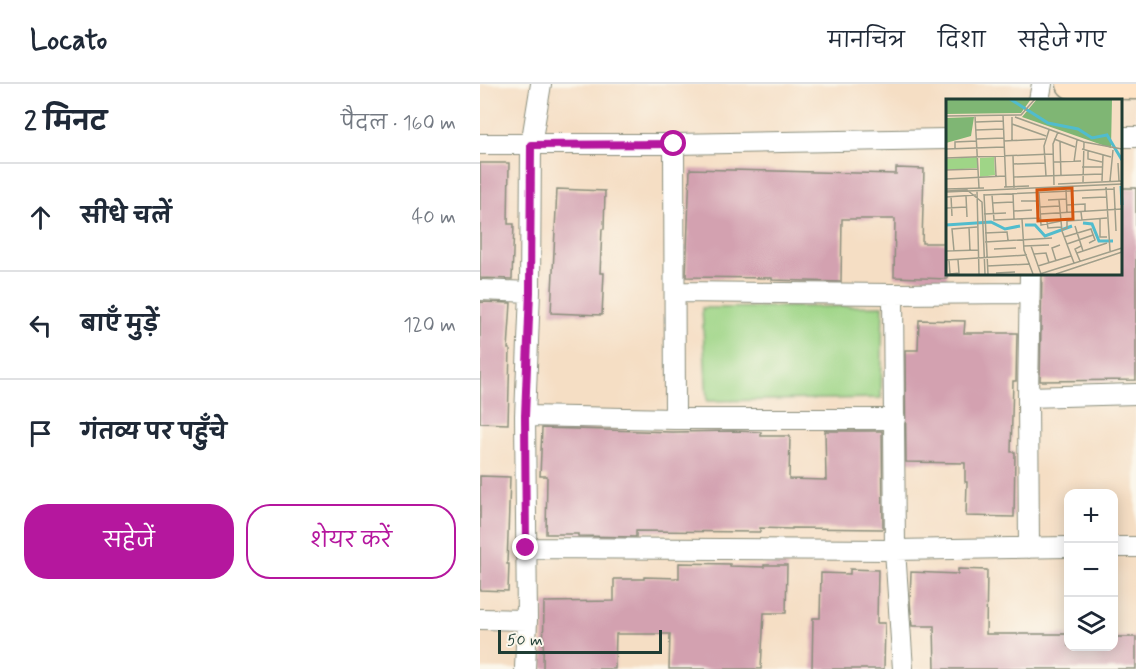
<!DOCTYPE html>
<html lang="hi">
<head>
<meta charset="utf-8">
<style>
  body { margin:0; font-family:Mynerve,"Playpen Sans Deva",sans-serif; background:#f2f2f3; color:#1f2937 }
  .controls { position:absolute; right:18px; bottom:18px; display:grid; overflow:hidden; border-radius:12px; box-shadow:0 3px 15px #0003 }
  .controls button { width:54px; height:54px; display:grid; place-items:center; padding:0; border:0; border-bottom:2px solid #e0e1e3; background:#fff; color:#1f2937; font:30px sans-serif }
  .scale { position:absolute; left:18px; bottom:15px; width:164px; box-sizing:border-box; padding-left:6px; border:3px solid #1f3d34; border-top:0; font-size:16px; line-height:21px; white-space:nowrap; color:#1f3d34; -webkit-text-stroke:4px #fbf7ec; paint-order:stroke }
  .stop { position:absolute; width:18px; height:18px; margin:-14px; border:4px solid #b5179e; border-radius:50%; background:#fff }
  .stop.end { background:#b5179e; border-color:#fff; box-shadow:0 2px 6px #0008 }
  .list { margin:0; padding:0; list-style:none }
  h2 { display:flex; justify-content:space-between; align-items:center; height:78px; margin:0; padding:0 24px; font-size:26px }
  h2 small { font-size:20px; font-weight:400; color:#747a83 }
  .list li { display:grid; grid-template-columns:39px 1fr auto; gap:18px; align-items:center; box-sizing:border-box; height:108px; padding:0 24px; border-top:2px solid #e0e1e3 }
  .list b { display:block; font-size:22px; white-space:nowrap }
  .list em { font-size:20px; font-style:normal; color:#747a83 }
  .actions { display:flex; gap:12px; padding:18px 24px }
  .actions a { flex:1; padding:14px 0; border:2px solid #b5179e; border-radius:24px; text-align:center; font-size:21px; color:#b5179e }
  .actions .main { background:#b5179e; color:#fff }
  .icon { flex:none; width:33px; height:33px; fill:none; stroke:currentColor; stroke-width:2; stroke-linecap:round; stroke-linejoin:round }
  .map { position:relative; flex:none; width:656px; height:585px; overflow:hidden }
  header { display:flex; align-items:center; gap:36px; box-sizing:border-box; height:84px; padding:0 30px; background:#fff; border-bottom:2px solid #e0e1e3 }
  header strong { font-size:28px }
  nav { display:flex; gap:33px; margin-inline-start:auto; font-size:21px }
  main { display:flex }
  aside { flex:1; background:#fff }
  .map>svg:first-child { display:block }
  .green { fill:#9fd587; stroke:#5f895e; stroke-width:1.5 }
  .building { fill:#d3a1b0 }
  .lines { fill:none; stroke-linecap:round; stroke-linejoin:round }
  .minor-casing { stroke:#8a8e7c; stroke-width:22 }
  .secondary-casing { stroke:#8a8e7c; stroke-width:31 }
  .minor { stroke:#fff; stroke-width:20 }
  .secondary { stroke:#ffe4c6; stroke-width:28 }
  .route { stroke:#b5179e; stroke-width:8 }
  .inset-river { fill:none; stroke:#51bccd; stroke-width:3 }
  .inset-road { fill:none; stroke:#9f9e8a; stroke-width:1.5 }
  .view { fill:#d45610; fill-opacity:0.15; stroke:#d45610; stroke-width:3 }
  .inset-edge { fill:none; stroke:#1f3d34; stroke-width:3 }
</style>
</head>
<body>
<header>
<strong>Locato</strong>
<nav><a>मानचित्र</a><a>दिशा</a><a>सहेजे गए</a></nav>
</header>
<main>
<aside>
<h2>2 मिनट<small>पैदल · 160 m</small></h2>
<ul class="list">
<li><svg class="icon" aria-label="ahead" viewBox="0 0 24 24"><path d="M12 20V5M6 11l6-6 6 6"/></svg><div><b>सीधे चलें</b></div><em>40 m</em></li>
<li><svg class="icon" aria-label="left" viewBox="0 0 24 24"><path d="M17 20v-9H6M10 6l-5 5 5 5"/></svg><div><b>बाएँ मुड़ें</b></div><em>120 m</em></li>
<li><svg class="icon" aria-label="arrive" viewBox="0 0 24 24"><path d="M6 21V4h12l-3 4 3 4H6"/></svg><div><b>गंतव्य पर पहुँचे</b></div></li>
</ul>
<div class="actions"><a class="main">सहेजें</a><a>शेयर करें</a></div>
</aside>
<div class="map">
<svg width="656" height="585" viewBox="0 0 656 585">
  <rect width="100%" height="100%" fill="#fbf7ec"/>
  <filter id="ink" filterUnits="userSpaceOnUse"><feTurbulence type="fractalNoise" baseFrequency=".0167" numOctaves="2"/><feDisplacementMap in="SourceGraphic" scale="12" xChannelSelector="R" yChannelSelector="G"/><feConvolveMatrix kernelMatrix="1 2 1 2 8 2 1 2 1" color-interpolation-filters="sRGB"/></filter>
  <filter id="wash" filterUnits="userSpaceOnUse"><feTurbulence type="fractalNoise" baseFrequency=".008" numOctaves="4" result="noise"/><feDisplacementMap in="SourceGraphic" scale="24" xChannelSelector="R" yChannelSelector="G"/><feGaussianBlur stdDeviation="1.35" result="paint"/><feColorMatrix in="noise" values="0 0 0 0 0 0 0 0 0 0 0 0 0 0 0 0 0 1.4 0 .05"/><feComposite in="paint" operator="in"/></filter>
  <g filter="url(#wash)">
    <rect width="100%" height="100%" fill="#f5dec4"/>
    <!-- green -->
    <path class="green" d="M403,222L401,314L227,317L222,224Z"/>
    <g id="blocks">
      <!-- building -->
      <path class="building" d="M0,79H29L28,140H34L32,195L0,194Z
        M416,84L444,85L442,159H467V195L414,193L415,135H362L361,198L292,196V194L206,193L210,85L416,90Z
        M639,104H656V296L560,297L562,189H639Z
        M77,105L125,107L124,145H122L120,189H124L122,231L71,229Z
        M0,218L31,219L28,265H30L28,340L0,339Z
        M439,236L485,237L484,249H537L536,297H533L531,368H535L534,433L486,432L487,398H485V379L426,378L425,266H438Z
        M62,344L192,348L254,347L281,348V352H310L309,395L346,396L345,347H402L403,445L312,444V445L280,444V448L156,447V453L98,452V450H66L67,392H60Z
        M0,392L30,393L27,480H29L28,507L0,506Z
        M199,479L250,480V482L284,483V481H307L306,529H284L281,585H189L190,550H136L135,585H63L64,518L134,517V495H164V493L199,494Z
        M370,485L398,486L397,539H405L404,585H332L333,534H340L341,489L370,490Z
        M478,485L507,486L506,550H588V562H633V553H656V585H455L454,542H432L430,516L431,488L478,490Z"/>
    </g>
  </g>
  <g filter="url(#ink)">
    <use href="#blocks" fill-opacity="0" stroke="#8a8e7c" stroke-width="1.5"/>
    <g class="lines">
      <!-- minor casing -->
      <g class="minor-casing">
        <path id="minor" d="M559,16L562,0
          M640,53H656
          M0,60H194L467,55
          M194,60L195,335
          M0,206L50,208
          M196,208L413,210L549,209
          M413,210L415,466L423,585
          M548,313L656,310
          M45,332L195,335H415
          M634,463H656
          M46,464L415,466L588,463
          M549,464L548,313L550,189
          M0,535L47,536
          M45,585L47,536L45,332L50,208L51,61L61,0"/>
      </g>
      <!-- secondary casing -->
      <g class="secondary-casing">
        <path id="secondary" d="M591,0L656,1"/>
      </g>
      <!-- minor -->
      <use href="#minor" class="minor"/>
      <!-- secondary -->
      <use href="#secondary" class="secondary"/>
    </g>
  </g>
  <g class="lines" filter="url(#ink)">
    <!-- route -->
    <path class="route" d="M46,464L45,332L50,208L51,61L194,60"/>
  </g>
  <!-- overview -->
  <g transform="translate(466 15)">
    <rect width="176" height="176" fill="#f5dec4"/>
    <path d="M31,58L32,69L0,71V60ZM48,58L49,76L34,78V59Z" fill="#9fd587"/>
    <path d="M0,0H85L75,14L0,15ZM91,0H166L165,49L76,18ZM28,18L25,37L0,44V19Z" fill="#7fb674"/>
    <path class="inset-river" d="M64,0L102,24L132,30L146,39L161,36L176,61M175,87L176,106M137,124L146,125L153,142H167M0,126L45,123L59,130L74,127M79,126H89L99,137L126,127"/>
    <path class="inset-road" d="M57,16L60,88M0,17L75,16L89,0M29,17L33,89M66,18V42M69,18L138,43L176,50M30,23L57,22M66,25L100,37M30,31L57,30M31,40L58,39M108,40L129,48M58,42L99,40M114,42L115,77M0,50L58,48M9,50V43L31,42M136,50L165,58M142,52V60L156,63M49,57L50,77M67,57L68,89M0,59L107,55M107,63L135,62M128,63L131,41M172,64L173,82M67,65L99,64M136,68H156M0,71L32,70M100,77L98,47L103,31M68,78L156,75M0,80L59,77M156,82L157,56M164,82L167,51M137,83L138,43M112,85L176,82M108,86L107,45L112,33M58,88L83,87M160,88L164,152M168,88L170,132M0,90L38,89M120,91L121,114M0,92L21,91L36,103L39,175M31,92L33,175M0,93L176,85M67,94L68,120M93,94L95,126L115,122M38,95L42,175M38,96L168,90M46,96L48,121L95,119M5,97L6,117M20,97L21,118M0,98L30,96M136,99L160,98M102,101L121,100M113,101L116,132L128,164M75,102H94M46,104L67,103M121,106L139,105V113M94,108L114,107M0,109L21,108M68,112L86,111M135,113L136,121L161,119M38,115L60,114M94,115L176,110M154,119V138H161M76,120L78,151L87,175M101,123L102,129L115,128M129,127L137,152M23,128L24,152M116,131L121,129V122L136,121M39,134L61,133L62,141M118,138L145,130L149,141L143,144M39,143L106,139M121,145L147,136M78,147L103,146M85,147L95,175M48,150L70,149M0,152L33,151M8,152L6,130L31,128M131,154L161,144M88,155L100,154L103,164M0,161L81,156M3,161L4,175L13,174L12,161M110,162L106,149L114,146M134,162L129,150L135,147M41,167L84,165M92,167L125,157M50,174L69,173M94,175L176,149M110,175L176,153"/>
    <path class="view" d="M126,89L127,120L92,122L91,91Z"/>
    <rect width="176" height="176" class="inset-edge"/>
  </g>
</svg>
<div class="controls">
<button>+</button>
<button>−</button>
<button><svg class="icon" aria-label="layers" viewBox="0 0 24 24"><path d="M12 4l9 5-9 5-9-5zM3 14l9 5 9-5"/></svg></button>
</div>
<div class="scale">50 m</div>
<div class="stop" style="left:194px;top:60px"></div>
<div class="stop end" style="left:46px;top:464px"></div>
</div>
</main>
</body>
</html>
